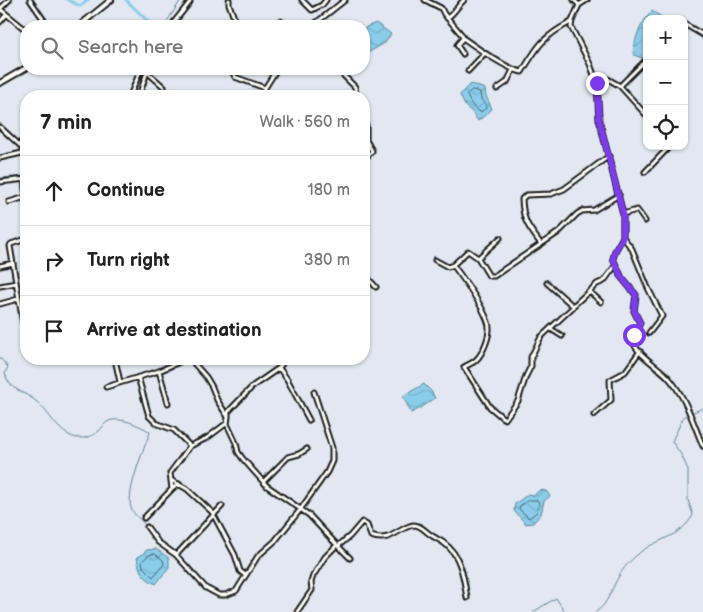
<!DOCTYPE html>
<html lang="en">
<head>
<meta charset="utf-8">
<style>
  body { margin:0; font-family:"Balsamiq Sans",sans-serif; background:#f2f2f2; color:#222 }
  .controls { position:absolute; right:15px; top:15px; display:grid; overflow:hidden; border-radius:10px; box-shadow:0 1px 4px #0004 }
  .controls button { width:45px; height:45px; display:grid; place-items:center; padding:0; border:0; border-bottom:1px solid #e0e0e0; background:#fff; color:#222; font:25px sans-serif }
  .stop { position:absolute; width:15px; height:15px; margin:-11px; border:4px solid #7c3aed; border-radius:50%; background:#fff }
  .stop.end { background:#7c3aed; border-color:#fff; box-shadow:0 1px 5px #0008 }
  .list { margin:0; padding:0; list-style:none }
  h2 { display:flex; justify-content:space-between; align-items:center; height:65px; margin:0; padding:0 20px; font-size:21px }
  h2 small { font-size:16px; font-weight:400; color:#767676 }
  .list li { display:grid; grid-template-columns:32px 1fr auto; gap:15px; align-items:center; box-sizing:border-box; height:70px; padding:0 20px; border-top:1px solid #e0e0e0 }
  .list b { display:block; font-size:19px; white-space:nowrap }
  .list em { font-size:16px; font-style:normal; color:#767676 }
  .icon { flex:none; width:28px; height:28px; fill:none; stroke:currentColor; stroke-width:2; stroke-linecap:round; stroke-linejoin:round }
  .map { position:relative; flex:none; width:703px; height:612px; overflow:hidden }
  .search { position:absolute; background:#fff; box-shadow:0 1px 4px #0004; left:20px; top:20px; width:350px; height:55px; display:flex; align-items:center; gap:12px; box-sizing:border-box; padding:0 18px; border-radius:20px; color:#767676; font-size:19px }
  .panel { position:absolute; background:#fff; box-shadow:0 1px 4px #0004; left:20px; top:90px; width:350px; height:275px; border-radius:20px }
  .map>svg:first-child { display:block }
  .water { fill:url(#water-waves); stroke:#5e8698 }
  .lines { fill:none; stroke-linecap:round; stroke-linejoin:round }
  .shore { stroke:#48636f; stroke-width:1 }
  .stream { stroke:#5e8698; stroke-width:1 }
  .canal { stroke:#8acdeb; stroke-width:3 }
  .minor-casing { stroke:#1c1c1c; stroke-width:7 }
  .major-casing { stroke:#1c1c1c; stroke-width:8 }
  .minor { stroke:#fdfcf7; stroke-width:3 }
  .major { stroke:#fdfcf7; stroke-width:4 }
  .route { stroke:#7c3aed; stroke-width:6 }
</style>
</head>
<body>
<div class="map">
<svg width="703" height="612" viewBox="0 0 703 612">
  <defs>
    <pattern id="water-waves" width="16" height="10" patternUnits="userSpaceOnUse" patternTransform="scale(1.25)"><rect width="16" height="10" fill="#8acdeb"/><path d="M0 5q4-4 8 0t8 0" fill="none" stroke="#76afc9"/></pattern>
  </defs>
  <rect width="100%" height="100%" fill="#e2e7f1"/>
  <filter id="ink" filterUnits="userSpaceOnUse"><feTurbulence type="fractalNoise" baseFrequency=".02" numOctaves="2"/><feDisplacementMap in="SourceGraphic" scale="10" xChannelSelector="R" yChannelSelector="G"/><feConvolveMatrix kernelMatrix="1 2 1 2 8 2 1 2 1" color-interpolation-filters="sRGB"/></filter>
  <g filter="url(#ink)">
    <!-- water -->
    <path class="water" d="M652,11L665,19H647V60L634,55C634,37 640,25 652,11Z
      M376,23L391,34L385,43L364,55V30L366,27Z
      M471,84L485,89L486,96L492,109L478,121L472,112L465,106L460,95L465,89Z
      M424,384L431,391L435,398L421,408L411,413L403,396Z
      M540,490L546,491L550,496L544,501L541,514L533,523L526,524L514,511L515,504L528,494L534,495Z
      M156,549L169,558V567L156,584C144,579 139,571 137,558L147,550Z"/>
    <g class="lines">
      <!-- shore -->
      <path class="shore" d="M472,90L480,92L481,99L486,106V108L481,112C474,110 469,101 467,95Z
        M529,500H537L539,503L537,512L529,518L519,509L520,506Z
        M155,554L163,560L164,564L153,577L143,567L142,561L149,555Z"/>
      <!-- stream -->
      <path class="stream" d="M164,26L181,0
        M136,96L144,69
        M0,178L26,176
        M0,358L8,367L5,373C8,390 26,392 37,402C50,413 60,437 79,438C85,439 95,435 100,430C102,428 104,424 107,422C117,415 142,426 150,432C144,449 126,491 131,508C133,514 142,521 146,526
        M533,612L556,598L565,612
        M596,612C609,603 611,589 619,576C623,568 630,561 637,555C655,538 680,539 693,515L688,500V470L682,456L672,441L684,416L703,408"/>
      <!-- canal -->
      <path class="canal" d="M68,0L80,6L88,0
        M126,0L153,26"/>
      <!-- minor casing -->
      <g class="minor-casing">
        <path id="minor" d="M30,0L48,26
          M229,0V4L237,26
          M302,0L312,10L322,5L326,0
          M425,0L441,8L444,14L462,35L463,38L457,45L463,54
          M574,0L579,5L572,21L571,27L590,64L597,83L599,119L623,214V237L615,251L613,259L622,278L636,295L634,311L640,323C638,328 633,335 633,341C635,353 660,368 668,377C686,397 693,423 703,446
          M579,5L587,0
          M0,9L26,30
          M0,9L9,0
          M447,18C454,14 458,5 464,0
          M0,22L6,15
          M37,26L43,21
          M171,26L190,2V0
          M266,26L280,21L290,26
          M312,26L345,0
          M684,26L686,25L703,35
          M463,38C477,48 506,69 522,72C538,45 544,36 571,22
          M235,69L233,73L235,77L265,88
          M337,69L355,87L356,96
          M468,71L484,54
          M147,72L164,87
          M597,83L608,79L620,86L647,116
          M620,86L647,59
          M497,89L507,82L513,70
          M130,96L141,69
          M143,96L141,90L148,69
          M263,96L265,88L277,69
          M364,123L366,125V140L372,151L364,160
          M0,127L26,151
          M0,158L22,153L25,149
          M645,172L670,146
          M0,182L26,179
          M9,202L26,197L24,180
          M623,214L637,210L645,221
          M623,237L632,249L648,288L662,316L649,333
          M26,239L11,244L10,246L23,323L26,322
          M541,244C528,226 523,222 522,199L526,195L551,194L564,189L609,156
          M478,258L500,238
          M435,260L448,267L453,265L468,251L478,258L489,276H494L559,232L577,214L582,211L594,210L619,195
          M453,265C465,281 482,304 488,322C492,333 483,354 475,361C472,363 468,365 464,367L490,407L503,418L505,419L518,401L526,376L531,366V357L541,337L573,307
          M0,266L13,263
          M364,274L376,287
          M547,283L573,306L597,284L604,281L615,266
          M0,286L16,283
          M589,291L601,302
          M0,304L18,299
          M551,329L562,336
          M115,359L120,382
          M190,359L206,377L212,387L217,400L228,417L227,424L236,443L238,452L243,459L267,486L309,515L337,545L325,557L313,576L311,582L312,590L297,612
          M279,368L287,379L309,420
          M159,371L168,403
          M138,377L149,416L156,423L174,430L190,446
          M106,387L159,371L186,359
          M594,415L611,400L610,380L625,372L640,351
          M228,417V412L253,386L279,368L285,359
          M171,480L187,489L212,512L235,555L240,571L245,575
          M264,481L288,457L299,454L307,449
          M172,489L170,473L190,446L207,438L227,423
          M144,518L172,489L179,484
          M147,527L158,542L176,555L206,588L219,595H225L236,591L258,556L275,541L300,510L327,472L332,461V448L314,392
          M176,555L222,506
          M350,558L338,546L350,536L362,522L367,525L371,536C391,544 400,526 414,525C421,525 426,532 431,535C435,538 440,540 444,543C461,555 464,579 467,598"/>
      </g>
      <!-- major casing -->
      <g class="major-casing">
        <path id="major" d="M79,26L111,0
          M0,83L26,68"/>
      </g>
      <!-- minor -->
      <use href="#minor" class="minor"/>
      <!-- major -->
      <use href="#major" class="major"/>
    </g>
  </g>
  <g class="lines" filter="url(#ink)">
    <!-- route -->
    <path class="route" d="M597,83L599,119L623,214V237L615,251L613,259L622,278L636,295L634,310L640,323L634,335"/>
  </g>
</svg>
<div class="controls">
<button>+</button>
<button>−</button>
<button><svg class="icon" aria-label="locate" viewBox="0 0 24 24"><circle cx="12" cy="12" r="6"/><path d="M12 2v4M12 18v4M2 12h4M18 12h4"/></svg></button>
</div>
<div class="stop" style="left:634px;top:335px"></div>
<div class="stop end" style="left:597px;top:83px"></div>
<div class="search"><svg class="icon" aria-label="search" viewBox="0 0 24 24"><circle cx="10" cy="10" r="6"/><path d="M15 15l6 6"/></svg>Search here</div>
<section class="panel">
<h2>7 min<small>Walk · 560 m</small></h2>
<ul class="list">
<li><svg class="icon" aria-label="ahead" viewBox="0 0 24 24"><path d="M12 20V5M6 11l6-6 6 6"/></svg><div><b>Continue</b></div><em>180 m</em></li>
<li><svg class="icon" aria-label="right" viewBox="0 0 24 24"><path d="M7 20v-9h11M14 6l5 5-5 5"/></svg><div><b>Turn right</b></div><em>380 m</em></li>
<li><svg class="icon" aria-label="arrive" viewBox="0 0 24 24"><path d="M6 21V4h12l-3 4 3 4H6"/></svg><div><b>Arrive at destination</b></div></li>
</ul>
</section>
</div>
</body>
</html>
